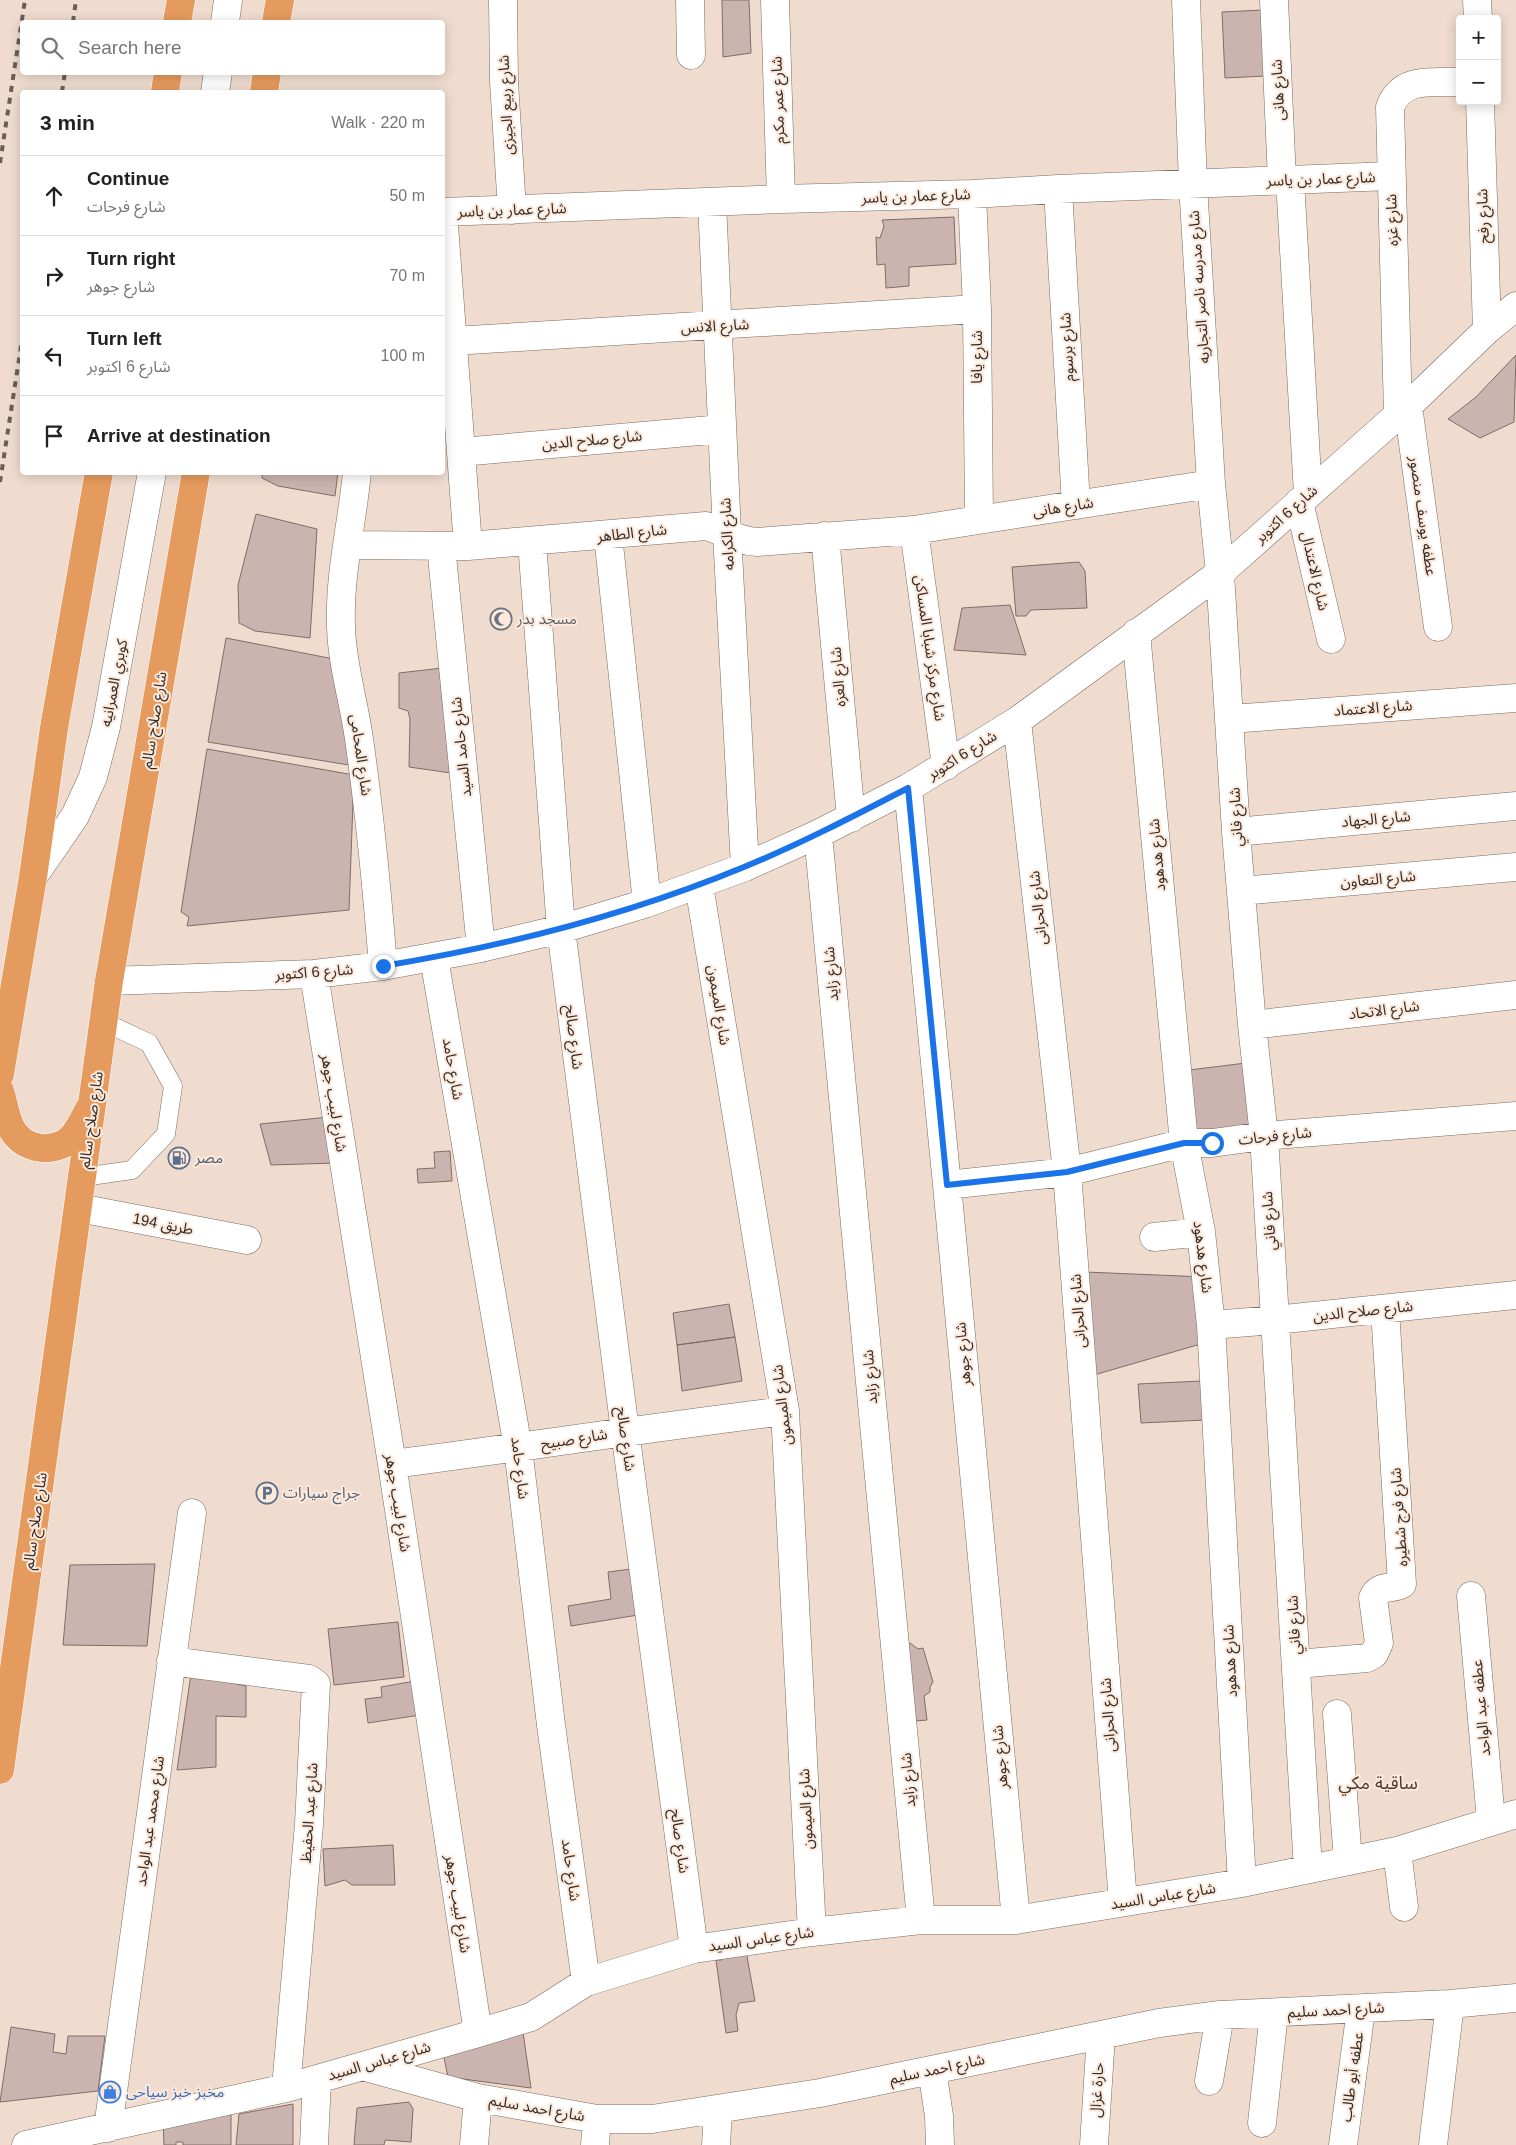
<!DOCTYPE html>
<html lang="en">
<head>
<meta charset="utf-8">
<style>
  body { margin:0; font-family:Arial,"Noto Sans Arabic",sans-serif; background:#f2f2f2; color:#222 }
  .controls { position:absolute; right:15px; top:15px; display:grid; overflow:hidden; border-radius:5px; box-shadow:0 2px 12px #0003 }
  .controls button { width:45px; height:45px; display:grid; place-items:center; padding:0; border:0; border-bottom:1px solid #e0e0e0; background:#fff; color:#222; font:25px sans-serif }
  .stop { position:absolute; width:15px; height:15px; margin:-11px; border:4px solid #1a73e8; border-radius:50%; background:#fff }
  .stop.end { background:#1a73e8; border-color:#fff; box-shadow:0 1px 5px #0008 }
  .list { margin:0; padding:0; list-style:none }
  h2 { display:flex; justify-content:space-between; align-items:center; height:65px; margin:0; padding:0 20px; font-size:21px }
  h2 small { font-size:16px; font-weight:400; color:#767676 }
  .list li { display:grid; grid-template-columns:32px 1fr auto; gap:15px; align-items:center; box-sizing:border-box; height:80px; padding:0 20px; border-top:1px solid #e0e0e0 }
  .list b { display:block; font-size:19px; white-space:nowrap }
  .list p { margin:0; font-size:16px; white-space:nowrap; color:#767676 }
  .list em { font-size:16px; font-style:normal; color:#767676 }
  .icon { flex:none; width:28px; height:28px; fill:none; stroke:currentColor; stroke-width:2; stroke-linecap:round; stroke-linejoin:round }
  .map { position:relative; flex:none; width:1516px; height:2145px; overflow:hidden }
  .search { position:absolute; background:#fff; box-shadow:0 2px 12px #0003; left:20px; top:20px; width:425px; height:55px; display:flex; align-items:center; gap:12px; box-sizing:border-box; padding:0 18px; border-radius:5px; color:#767676; font-size:19px }
  .panel { position:absolute; background:#fff; box-shadow:0 2px 12px #0003; left:20px; top:90px; width:425px; height:385px; border-radius:5px }
  .map>svg:first-child { display:block }
  .building { fill:#cbb4af; stroke:#816c67 }
  .lines { fill:none; stroke-linecap:round; stroke-linejoin:round }
  .service-casing { stroke:#7b6b5f; stroke-width:19 }
  .minor-casing { stroke:#7b6b5f; stroke-width:29 }
  .tertiary-casing { stroke:#7b6b5f; stroke-width:29 }
  .trunk-casing { stroke:#fff; stroke-width:29 }
  .service { stroke:#fff; stroke-width:18 }
  .minor { stroke:#fff; stroke-width:28 }
  .tertiary { stroke:#fff; stroke-width:28 }
  .trunk { stroke:#e69b5e; stroke-width:28 }
  .rail { stroke:#695f58; stroke-width:4; stroke-dasharray:6 6; stroke-linecap:butt }
  .route { stroke:#1a73e8; stroke-width:6 }
  .labels { text-anchor:middle; stroke-width:4; stroke-linejoin:round; paint-order:stroke }
  .street-label { font-size:15px; fill:#332c27; stroke:#fce9dc }
  .worship-label { font-size:15px; fill:#5b616d; stroke:#fce9dc; text-anchor:start }
  .service-label { font-size:15px; fill:#4e5e75; stroke:#fce9dc; text-anchor:start }
  .shop-label { font-size:15px; fill:#366cbe; stroke:#fce9dc; text-anchor:start }
  .quarter-label { font-size:18px; fill:#4a3b30; stroke:#fce9dc }
</style>
</head>
<body>
<div class="map">
<svg width="1516" height="2145" viewBox="0 0 1516 2145">
  <rect width="100%" height="100%" fill="#efdccf"/>
  <!-- building -->
  <path class="building" d="M722,0H749L751,53L723,57Z
    M1263,10L1266,76L1225,78L1222,12Z
    M954,217L956,264L909,267V286L886,288L885,264L877,265L876,237L880,238L884,226L882,220Z
    M1516,355L1514,422L1480,438L1448,419L1476,397Z
    M262,472H338L335,496L278,486L262,478Z
    M256,514L317,529L310,638L255,631L239,623L238,585Z
    M1079,562L1085,571L1087,608L1031,610L1026,616H1016L1012,567Z
    M1010,605L1026,655L954,650L962,608Z
    M226,638L334,659L349,765L208,742Z
    M442,668L451,773L409,767L410,719L408,711L399,708V673Z
    M207,749L354,775L349,910L187,926L189,917L181,912Z
    M1246,1063L1252,1129L1194,1132L1189,1070Z
    M329,1117L336,1163L271,1165L260,1124Z
    M450,1151L452,1181L418,1183L417,1169L435,1168L434,1152Z
    M1085,1272L1205,1277L1211,1341L1094,1375Z
    M729,1304L735,1337L677,1345L673,1313Z
    M735,1337L742,1381L682,1391L677,1345Z
    M1202,1381L1205,1420L1141,1423L1138,1384Z
    M155,1564L147,1646L63,1645L70,1565Z
    M631,1569L634,1601L637,1603L638,1615L571,1626L568,1606L611,1599L608,1572Z
    M398,1622L404,1677L334,1685L328,1629Z
    M910,1643L918,1649L923,1648L933,1682L930,1687V1692L924,1696L927,1720L904,1722L895,1645Z
    M191,1674L246,1686V1717L216,1716V1767L177,1770Z
    M415,1681L420,1715L368,1723L365,1699L382,1697L381,1687Z
    M393,1845L395,1885H352L345,1880L325,1886L323,1849Z
    M746,1951L755,2001L739,2003L736,2015L738,2031L726,2033L716,1960H722L718,1955Z
    M522,2025L531,2088L448,2077L442,2048Z
    M11,2027L55,2034L53,2052L66,2054L68,2036H105L98,2091L0,2102Z
    M409,2102L413,2109L411,2142L385,2140L384,2145H354L357,2108Z
    M293,2104V2145H236L239,2114Z
    M231,2108V2145H183V2142H176V2145H164L163,2120Z"/>
  <g class="lines">
    <!-- service casing -->
    <g class="service-casing">
      <path id="service" d="M83,1177L132,1170L166,1134L173,1086L149,1043L104,1022"/>
    </g>
    <!-- minor casing -->
    <g class="minor-casing">
      <path id="minor" d="M503,0L504,82L512,210
        M690,0L691,55
        M775,0L781,199
        M1186,0L1193,184L1211,484L1220,573L1236,832L1252,1025L1264,1136L1308,1869
        M1274,0L1282,180
        M1477,0L1478,19
        M1480,101L1487,330
        M1290,180L1308,494
        M1058,189L1076,505
        M972,194L977,309L979,519
        M712,202L727,534L745,867
        M442,212L781,199L972,194L1058,189L1390,176
        M443,212L468,546
        M453,341L977,309
        M1408,406L1438,627
        M1398,414L1390,107C1402,76 1432,83 1460,82
        M461,452L722,429
        M357,472C352,525 339,574 341,627C342,665 354,702 359,739C370,815 377,890 383,966
        M1299,502L1331,639
        M914,530L946,766
        M608,535L647,903
        M825,536L851,818
        M532,542L561,929L625,1431L694,1949
        M347,545L468,546L706,526C724,531 737,541 757,542L914,530L1211,484
        M441,546L481,948
        M1136,633L1184,1143L1201,1232L1211,1325L1242,1883
        M1230,719L1516,698
        M1017,721L1067,1172L1123,1902
        M908,788L947,1185L1016,1920
        M1236,832L1516,806
        M818,834L921,1920
        M699,885L785,1411L812,1932
        M1241,891L1516,867
        M434,958L518,1448L551,1725L586,1982
        M314,974L392,1464L478,2033
        M109,981L314,974L383,966L481,948L561,929L647,903L745,867L818,834L908,788L1017,721L1220,573L1408,406L1487,330L1516,306
        M1252,1025L1516,995
        M947,1185L1067,1172L1184,1143H1212L1264,1136L1516,1116
        M79,1208L247,1240
        M1154,1237L1201,1232
        M1211,1325L1275,1320L1516,1295
        M392,1464C523,1447 654,1427 785,1411
        M1471,1596L1491,1820
        M171,1661L309,1679L316,1684L309,1824L286,2088
        M1297,1664L1367,1658L1374,1654L1379,1643L1373,1598C1378,1584 1392,1590 1402,1584L1385,1309
        M1337,1714L1348,1861
        M1397,1851L1404,1907
        M362,2066L478,2098L597,2119H652L820,2093L1159,2023L1220,2015L1450,2004L1516,1998
        M932,2070L939,2116L940,2145
        M1209,2081L1220,2015
        M1262,2123L1274,2013
        M108,2128L192,1513
        M26,2145L286,2088L478,2033L531,2017L586,1982L694,1949L812,1932L921,1920H1016L1242,1883L1397,1851L1516,1814
        M314,2145L317,2079
        M474,2145L478,2098
        M595,2145L597,2119
        M716,2145L718,2110
        M1094,2145L1101,2035
        M1343,2145L1361,2009
        M1433,2145L1450,2004"/>
    </g>
    <!-- tertiary casing -->
    <g class="tertiary-casing">
      <path id="tertiary" d="M225,22L228,0
        M215,92L218,72
        M33,877L75,816L93,777L106,727L152,472"/>
    </g>
    <!-- trunk casing -->
    <g class="trunk-casing">
      <path id="trunk" d="M177,22L181,0
        M276,22L280,0
        M165,92L168,72
        M264,92L267,72
        M0,1074L33,877L54,728L99,472
        M0,1091C4,1103 6,1121 13,1131C24,1148 47,1153 65,1143C76,1137 83,1120 89,1109
        M0,1770L109,981L196,472"/>
    </g>
    <!-- service -->
    <use href="#service" class="service"/>
    <!-- minor -->
    <use href="#minor" class="minor"/>
    <!-- tertiary -->
    <use href="#tertiary" class="tertiary"/>
    <!-- trunk -->
    <use href="#trunk" class="trunk"/>
    <!-- rail -->
    <path class="rail" d="M73,22L76,0
      M62,92L65,72
      M0,163L25,0
      M0,482L22,340"/>
  </g>
  <g class="lines">
    <!-- route -->
    <path class="route" d="M383,966C506,946 628,915 744,867C800,844 854,816 908,788L947,1185L1067,1172L1184,1143H1212"/>
  </g>
  <!-- icons -->
  <defs>
    <g id="mosque-ring" transform="scale(1.125)"><circle r="9.5" fill="#fce9dc" stroke="#6b7280" stroke-width="1.5"/><path d="M3.5-4.9A6 6 0 1 0 3.5 4.9A5 5 0 1 1 3.5-4.9Z" fill="#6b7280"/></g>
    <g id="fuel-ring" transform="scale(1.125)"><circle r="9.5" fill="#fce9dc" stroke="#5c6f8a" stroke-width="1.5"/><path d="M-5.5-6h7V0h2V4h1.3V-2.5L3-4.5l.8-.8L6-3V5H2.5V1h-1V6h-7ZM-4.2-4.7v3.2H.2V-4.7Z" fill="#5c6f8a"/></g>
    <g id="parking-ring" transform="scale(1.125)"><circle r="9.5" fill="#fce9dc" stroke="#5c6f8a" stroke-width="1.5"/><path d="M-3.5-5.5H1a3.5 3.5 0 0 1 0 7H-1V5.5H-3.5ZM-1-3.4V-.6H.8a1.4 1.4 0 0 0 0-2.8Z" fill="#5c6f8a"/></g>
    <g id="shop-ring" transform="scale(1.125)"><circle r="9.5" fill="#fce9dc" stroke="#3f7fe0" stroke-width="1.5"/><path d="M-5-2.5h2.3a2.7 3.5 0 0 1 5.4 0H5L5.5 6h-11ZM-1.5-2.5h3a1.5 2.3 0 0 0-3 0Z" fill="#3f7fe0"/></g>
  </defs>
  <g fill-rule="evenodd">
    <use href="#mosque-ring" x="501" y="619"/>
    <use href="#fuel-ring" x="179" y="1158"/>
    <use href="#parking-ring" x="267" y="1493"/>
    <use href="#shop-ring" x="110" y="2092"/>
  </g>
  <g class="labels">
    <!-- street labels -->
    <g class="street-label">
      <text transform="translate(1278 90) rotate(-93)" y="5">شارع هانى</text>
      <text transform="translate(778 100) rotate(-92)" y="5">شارع عمر مكرم</text>
      <text transform="translate(506 105) rotate(-93)" y="5">شارع ربيع الجيزى</text>
      <text transform="translate(1321 179) rotate(-2)" y="5">شارع عمار بن ياسر</text>
      <text transform="translate(916 196) rotate(-2)" y="5">شارع عمار بن ياسر</text>
      <text transform="translate(512 210) rotate(-2)" y="5">شارع عمار بن ياسر</text>
      <text transform="translate(1483 216) rotate(-92)" y="5">شارع رفح</text>
      <text transform="translate(1392 220) rotate(-92)" y="5">شارع غزه</text>
      <text transform="translate(1199 287) rotate(-94)" y="5">شارع مدرسه ناصر التجاريه</text>
      <text transform="translate(715 326) rotate(-3)" y="5">شارع الانس</text>
      <text transform="translate(1067 347) rotate(-93)" y="5">شارع برسوم</text>
      <text transform="translate(977 357) rotate(-90)" y="5">شارع يافا</text>
      <text transform="translate(592 440) rotate(-5)" y="5">شارع صلاح الدين</text>
      <text transform="translate(1063 507) rotate(-9)" y="5">شارع هانى</text>
      <text transform="translate(1286 514) rotate(-42)" y="5">شارع 6 اكتوبر</text>
      <text transform="translate(1423 516) rotate(82)" y="5">عطفه يوسف منصور</text>
      <text transform="translate(632 533) rotate(-6)" y="5">شارع الطاهر</text>
      <text transform="translate(727 534) rotate(-93)" y="5">شارع الكرامه</text>
      <text transform="translate(1315 571) rotate(77)" y="5">شارع الاعتدال</text>
      <text transform="translate(930 648) rotate(82)" y="5">شارع مركز شبابا المساكن</text>
      <text transform="translate(838 677) rotate(-95)" y="5">شارع العزه</text>
      <text transform="translate(114 683) rotate(-79)" y="5">كوبري العمرانيه</text>
      <text transform="translate(1373 708) rotate(-4)" y="5">شارع الاعتماد</text>
      <text transform="translate(154 720) rotate(-81)" y="5">شارع صلاح سالم</text>
      <text transform="translate(461 747) rotate(-96)" y="5">شارع حامد السيد</text>
      <text transform="translate(361 755) rotate(82)" y="5">شارع المحامى</text>
      <text transform="translate(962 755) rotate(-32)" y="5">شارع 6 اكتوبر</text>
      <text transform="translate(1236 817) rotate(-93)" y="5">شارع فاني</text>
      <text transform="translate(1376 819) rotate(-5)" y="5">شارع الجهاد</text>
      <text transform="translate(1157 855) rotate(-95)" y="5">شارع هدهود</text>
      <text transform="translate(1378 879) rotate(-5)" y="5">شارع التعاون</text>
      <text transform="translate(1038 908) rotate(-96)" y="5">شارع الحرانى</text>
      <text transform="translate(314 972) rotate(-4)" y="5">شارع 6 اكتوبر</text>
      <text transform="translate(831 974) rotate(-95)" y="5">شارع زايد</text>
      <text transform="translate(719 1005) rotate(81)" y="5">شارع الميمون</text>
      <text transform="translate(1384 1010) rotate(-7)" y="5">شارع الاتحاد</text>
      <text transform="translate(574 1037) rotate(83)" y="5">شارع صالح</text>
      <text transform="translate(453 1069) rotate(80)" y="5">شارع حامد</text>
      <text transform="translate(334 1103) rotate(81)" y="5">شارع لبيب جوهر</text>
      <text transform="translate(91 1120) rotate(-82)" y="5">شارع صلاح سالم</text>
      <text transform="translate(1275 1136) rotate(-6)" y="5">شارع فرحات</text>
      <text transform="translate(1269 1221) rotate(-94)" y="5">شارع فاني</text>
      <text transform="translate(163 1224) rotate(11)" y="5">طريق 194</text>
      <text transform="translate(1203 1257) rotate(83)" y="5">شارع هدهود</text>
      <text transform="translate(1078 1311) rotate(-94)" y="5">شارع الحرانى</text>
      <text transform="translate(1363 1311) rotate(-6)" y="5">شارع صلاح الدين</text>
      <text transform="translate(963 1354) rotate(-95)" y="5">شارع جوهر</text>
      <text transform="translate(870 1377) rotate(-95)" y="5">شارع زايد</text>
      <text transform="translate(782 1405) rotate(-97)" y="5">شارع الميمون</text>
      <text transform="translate(574 1439) rotate(-9)" y="5">شارع صبيح</text>
      <text transform="translate(626 1439) rotate(82)" y="5">شارع صالح</text>
      <text transform="translate(520 1468) rotate(83)" y="5">شارع حامد</text>
      <text transform="translate(398 1503) rotate(81)" y="5">شارع لبيب جوهر</text>
      <text transform="translate(1399 1517) rotate(-94)" y="5">شارع فرج شطيره</text>
      <text transform="translate(35 1521) rotate(-82)" y="5">شارع صلاح سالم</text>
      <text transform="translate(1294 1625) rotate(-93)" y="5">شارع فاني</text>
      <text transform="translate(1230 1661) rotate(-93)" y="5">شارع هدهود</text>
      <text transform="translate(1481 1708) rotate(-95)" y="5">عطفه عبد الواحد</text>
      <text transform="translate(1108 1715) rotate(-94)" y="5">شارع الحرانى</text>
      <text transform="translate(1000 1757) rotate(-95)" y="5">شارع جوهر</text>
      <text transform="translate(908 1780) rotate(-95)" y="5">شارع زايد</text>
      <text transform="translate(806 1809) rotate(-93)" y="5">شارع الميمون</text>
      <text transform="translate(309 1813) rotate(-86)" y="5">شارع عبد الحفيظ</text>
      <text transform="translate(150 1821) rotate(-82)" y="5">شارع محمد عبد الواحد</text>
      <text transform="translate(680 1841) rotate(82)" y="5">شارع صالح</text>
      <text transform="translate(571 1870) rotate(82)" y="5">شارع حامد</text>
      <text transform="translate(1163 1896) rotate(-9)" y="5">شارع عباس السيد</text>
      <text transform="translate(458 1904) rotate(81)" y="5">شارع لبيب جوهر</text>
      <text transform="translate(761 1939) rotate(-8)" y="5">شارع عباس السيد</text>
      <text transform="translate(1336 2010) rotate(-3)" y="5">شارع احمد سليم</text>
      <text transform="translate(379 2061) rotate(-16)" y="5">شارع عباس السيد</text>
      <text transform="translate(937 2069) rotate(-12)" y="5">شارع احمد سليم</text>
      <text transform="translate(1352 2077) rotate(-82)" y="5">عطفه أبو طالب</text>
      <text transform="translate(1097 2090) rotate(-87)" y="5">حارة غزال</text>
      <text transform="translate(537 2108) rotate(10)" y="5">شارع احمد سليم</text>
    </g>
    <!-- worship labels -->
    <g class="worship-label">
      <text x="517" y="624">مسجد بدر</text>
    </g>
    <!-- service labels -->
    <g class="service-label">
      <text x="195" y="1163">مصر</text>
      <text x="283" y="1498">جراج سيارات</text>
    </g>
    <!-- shop labels -->
    <g class="shop-label">
      <text x="126" y="2097">مخبز خبز سياحى</text>
    </g>
    <!-- quarter labels -->
    <g class="quarter-label">
      <text x="1378" y="1789">ساقية مكي</text>
    </g>
  </g>
</svg>
<div class="controls">
<button>+</button>
<button>−</button>
</div>
<div class="stop" style="left:1212px;top:1143px"></div>
<div class="stop end" style="left:383px;top:966px"></div>
<div class="search"><svg class="icon" aria-label="search" viewBox="0 0 24 24"><circle cx="10" cy="10" r="6"/><path d="M15 15l6 6"/></svg>Search here</div>
<section class="panel">
<h2>3 min<small>Walk · 220 m</small></h2>
<ul class="list">
<li><svg class="icon" aria-label="ahead" viewBox="0 0 24 24"><path d="M12 20V5M6 11l6-6 6 6"/></svg><div><b>Continue</b><p>شارع فرحات</p></div><em>50 m</em></li>
<li><svg class="icon" aria-label="right" viewBox="0 0 24 24"><path d="M7 20v-9h11M14 6l5 5-5 5"/></svg><div><b>Turn right</b><p>شارع جوهر</p></div><em>70 m</em></li>
<li><svg class="icon" aria-label="left" viewBox="0 0 24 24"><path d="M17 20v-9H6M10 6l-5 5 5 5"/></svg><div><b>Turn left</b><p>شارع 6 اكتوبر</p></div><em>100 m</em></li>
<li><svg class="icon" aria-label="arrive" viewBox="0 0 24 24"><path d="M6 21V4h12l-3 4 3 4H6"/></svg><div><b>Arrive at destination</b></div></li>
</ul>
</section>
</div>
</body>
</html>
